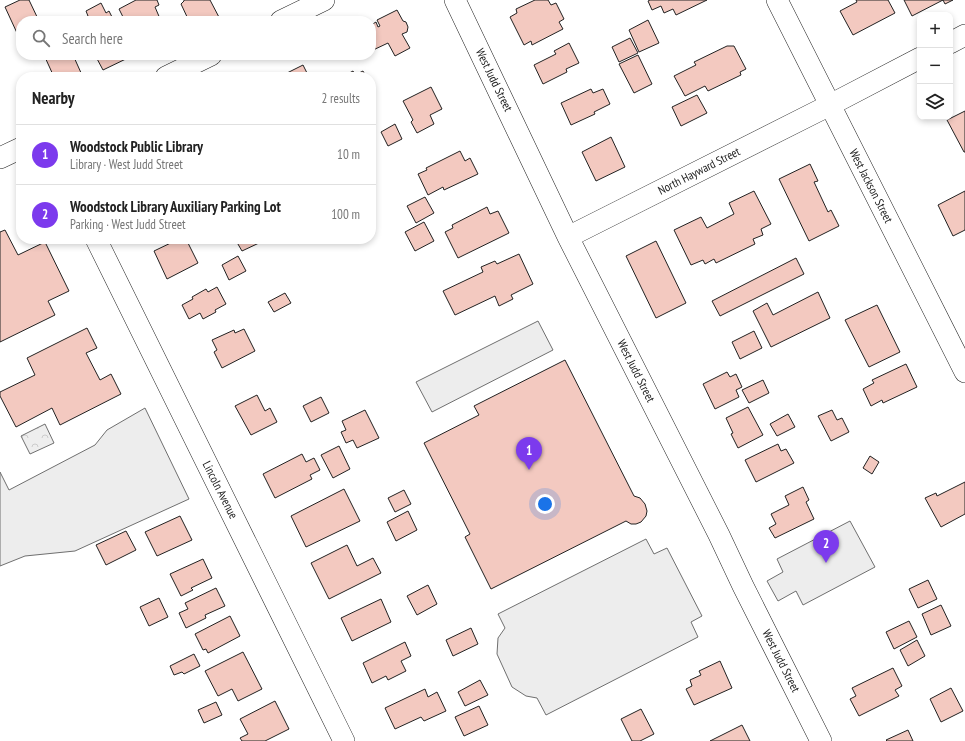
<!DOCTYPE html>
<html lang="en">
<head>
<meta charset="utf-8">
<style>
  body { margin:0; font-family:"PT Sans Narrow",sans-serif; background:#f6f6f6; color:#222 }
  .controls { position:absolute; right:12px; top:12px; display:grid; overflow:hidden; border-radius:8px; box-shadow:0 2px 6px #0003 }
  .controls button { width:36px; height:36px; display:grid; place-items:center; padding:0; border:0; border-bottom:1px solid #e0e0e0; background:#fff; color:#222; font:20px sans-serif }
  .you { position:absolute; left:545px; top:504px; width:14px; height:14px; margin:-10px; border:3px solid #fff; border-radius:50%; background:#1a73e8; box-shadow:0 0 0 6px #1a73e833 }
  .badge { display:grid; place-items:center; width:26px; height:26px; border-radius:50%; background:#7c3aed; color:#fff; font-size:13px; font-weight:700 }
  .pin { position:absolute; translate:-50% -33px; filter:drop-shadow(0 1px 2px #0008) }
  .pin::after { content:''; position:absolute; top:21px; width:14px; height:12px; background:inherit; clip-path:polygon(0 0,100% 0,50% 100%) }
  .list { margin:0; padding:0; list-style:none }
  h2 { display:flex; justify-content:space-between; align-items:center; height:52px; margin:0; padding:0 16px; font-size:17px }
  h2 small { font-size:13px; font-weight:400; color:#767676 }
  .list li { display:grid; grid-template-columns:26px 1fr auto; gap:12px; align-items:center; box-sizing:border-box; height:60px; padding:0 16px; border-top:1px solid #e0e0e0 }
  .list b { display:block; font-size:15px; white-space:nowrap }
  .list p { margin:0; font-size:13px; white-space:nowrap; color:#767676 }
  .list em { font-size:13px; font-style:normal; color:#767676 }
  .icon { flex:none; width:22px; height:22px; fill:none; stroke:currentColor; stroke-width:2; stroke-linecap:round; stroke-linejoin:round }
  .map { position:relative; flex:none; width:965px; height:741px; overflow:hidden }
  .search { position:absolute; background:#fff; box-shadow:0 2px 6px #0003; left:16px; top:16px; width:360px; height:44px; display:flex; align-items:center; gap:10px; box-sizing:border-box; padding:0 14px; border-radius:16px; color:#767676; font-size:15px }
  .panel { position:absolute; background:#fff; box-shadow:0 2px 6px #0003; left:16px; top:72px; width:360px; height:172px; border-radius:16px }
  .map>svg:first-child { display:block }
  .forest { fill:url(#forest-crowns); stroke:#6f6f6f }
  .parking { fill:#ededed; stroke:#6f6f6f }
  .building { fill:#f3c9c0; stroke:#222 }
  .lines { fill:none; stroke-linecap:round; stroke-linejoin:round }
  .minor-casing { stroke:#222; stroke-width:22 }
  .minor { stroke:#fff; stroke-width:21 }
  .labels { text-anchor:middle; stroke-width:3; stroke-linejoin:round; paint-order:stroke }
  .street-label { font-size:12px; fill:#222; stroke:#fff }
</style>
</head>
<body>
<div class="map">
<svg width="965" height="741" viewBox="0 0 965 741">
  <defs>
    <pattern id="forest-crowns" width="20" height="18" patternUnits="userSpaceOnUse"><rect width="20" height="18" fill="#eee"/><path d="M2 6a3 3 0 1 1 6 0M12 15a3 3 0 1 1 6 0" fill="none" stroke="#ccc"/></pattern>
  </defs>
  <rect width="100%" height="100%" fill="#fff"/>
  <!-- forest -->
  <path class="forest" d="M45,424L54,443L30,454L21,436Z"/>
  <!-- parking -->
  <path class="parking" d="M538,321L553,350L432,412L416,382Z
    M145,408L189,499L75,551L25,556L0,566V472L9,490L95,445L107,430Z
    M850,521L875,567L803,605L796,591L778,601L767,581L783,572L777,559Z
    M646,539L654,554L667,548L702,616L691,622L698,637L546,715L537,698L526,696L512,687L497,654L498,638L505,628L498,614Z"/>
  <!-- building -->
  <path class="building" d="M20,0H29L39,21H21V31L17,33L5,7Z
    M136,0H157L159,5L155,7L161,21H125L119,9Z
    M184,0H210L221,21H189L181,4L184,1Z
    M535,0H548L551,5L556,3L564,19L559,22L563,29L532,45L531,41L524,45L510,17L517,13L516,9Z
    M650,0H707L676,15L673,9L664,13L661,6L652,10L648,1Z
    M856,0H888L895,13L853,35L840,11L857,2Z
    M904,0H953L945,4L943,0L912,16Z
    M101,3L106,13L109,11L114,21H78L88,16L86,11Z
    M397,10L403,21L406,22L408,27L407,32L402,34L410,48L395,56L388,43L371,51V25L376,22L378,27L380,26L377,20Z
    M648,20L659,43L639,52L629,30Z
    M630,38L638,53L619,62L612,47Z
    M569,43L579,63L566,69L567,72L543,84L534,65L556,54L554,51Z
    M727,46H734L746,69L740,72L741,75L708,91L705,86L685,96L674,76L696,65L694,62Z
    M44,55H73L82,75L79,77H54Z
    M95,55H131L132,56L103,70Z
    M638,55L652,84L634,93L619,64Z
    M303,65L309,77H279Z
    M353,71L355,75L363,71L366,77H342Z
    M431,87L442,109L430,115L434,124L417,133L411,122L413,120L403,101Z
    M591,89L593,93L603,89L610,104L594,112L595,114L571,125L561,103Z
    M697,95L707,113L681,126L672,107Z
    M965,111V152H964L947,120Z
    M395,124L402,139L388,146L381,132Z
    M611,137L625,167L596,181L582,152Z
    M460,151L465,161L470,158L478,174L444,190L443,187L428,195L418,174L427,170L426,168Z
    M810,164L818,181L814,182L828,212L831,210L839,226L809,241L779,179Z
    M754,191L771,224L761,229L763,235L753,239L755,244L716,263L714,259L705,264L703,260L691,265L674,230L701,217L707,228L734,214L729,203Z
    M965,191V230L953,236L938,205Z
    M425,197L434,213L416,223L407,206Z
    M487,207L490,214L498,211L509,233L458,258L445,232L453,228L452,225Z
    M424,222L434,241L415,251L405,232Z
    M5,230L18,255L45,242L69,291L48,301L55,315L0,342V232Z
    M179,239H186L198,263L167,279L154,251Z
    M235,239H257L259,243L242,251Z
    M656,241L686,303L656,318L626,256Z
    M519,254L533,284L511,295L513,299L499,306L495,296L455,315L443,291L483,272L481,267L495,261L497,264Z
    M238,256L246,271L229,280L222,265Z
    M796,258L804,274L720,316L712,301Z
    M217,287L226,304L215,310L216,312L203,319L200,313L189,319L182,305L193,299L192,297L206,289L208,292Z
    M818,292L830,318L771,347L753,311L767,303L773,315Z
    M285,293L291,303L274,312L268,302Z
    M877,305L900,352L869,367L845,320Z
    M87,328L97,348L86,353L100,380L111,374L121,394L60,425L52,408L16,427L0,396V392L35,375L27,358Z
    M244,329L255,351L222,368L214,352L217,350L212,340L234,330L235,333Z
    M754,331L762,348L740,359L732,342Z
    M565,360L634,496L640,498L645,504L647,511L646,516L641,522L636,524H631L626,521L491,589L465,537L470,534L424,443L479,415L474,406Z
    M906,364L917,387L883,403L882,400L871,406L863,389L874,383L872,380Z
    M727,372L730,377L736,374L742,387L736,390L739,397L715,409L703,384Z
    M763,380L769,393L749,403L742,390Z
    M257,395L265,411L270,408L277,422L251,435L235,406Z
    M321,397L329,413L311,422L303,406Z
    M748,407L763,435L738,448L731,434L733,433L726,418Z
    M365,410L379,438L357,448L353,440L346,443L341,432L346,430L342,421Z
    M832,410L837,420L842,418L849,432L831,441L818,416Z
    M788,414L795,427L777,436L770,424Z
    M778,444L781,451L786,449L794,463L756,482L745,460Z
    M339,446L350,469L333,478L321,455Z
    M302,454L306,462L314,458L320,470L310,475L312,479L275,498L263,474Z
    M870,456L879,462L872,474L863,468Z
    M965,482V514L941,527L925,498L936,493L937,496Z
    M803,487L809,500L806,502L814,519L775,538L769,528L776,524L771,514L789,505L785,496Z
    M344,489L360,521L306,547L291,516Z
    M404,490L411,504L395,512L388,498Z
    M408,511L417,530L396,541L387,522Z
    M180,516L192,540L157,556L145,532Z
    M126,531L136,550L106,565L96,545Z
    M347,545L357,566L373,558L381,573L329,599L311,563Z
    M203,559L212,578L191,588L193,590L181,596L170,574Z
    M928,580L937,599L918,608L909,589Z
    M428,585L437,604L417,615L407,596Z
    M216,588L225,606L205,615L206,618L186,628L179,613L188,609L185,603Z
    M159,598L168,617L149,626L140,607Z
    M381,599L391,622L352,641L341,618Z
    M941,605L951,626L931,635L922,614Z
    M230,616L240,636L208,653L206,649L203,650L195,634Z
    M909,621L917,637L894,649L886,632Z
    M471,628L478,644L453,656L446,640Z
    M917,640L925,656L908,666L900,650Z
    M405,642L411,656L401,661L406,671L388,680L386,676L372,683L363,663Z
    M243,652L262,689L238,701L232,689L218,696L205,671Z
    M194,654L200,666L184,674L182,672L174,675L170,666Z
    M720,661L732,688L694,705L686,689L692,686L690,680L701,675L699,671Z
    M893,668L902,686L895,690L899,696L859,716L850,699L856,696L852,688Z
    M480,680L488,695L465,706L458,692Z
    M951,688L963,711L941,722L930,699Z
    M425,689L428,697L437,692L446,711L424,721L421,717L395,729L385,708Z
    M275,701L289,729L265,741H242L240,738L248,734L240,719Z
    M216,702L222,715L204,723L198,710Z
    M479,706L488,725L464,736L455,717Z
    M641,709L654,734L640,741H632L621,719Z
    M742,725L750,741H710Z
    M908,730L913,741H887L886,740Z"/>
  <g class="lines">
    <!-- minor casing -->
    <g class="minor-casing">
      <path id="minor" d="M455,0L568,237L719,535L743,586L821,741
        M777,0L965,372
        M281,21L324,0
        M950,43L965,35
        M166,77L211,55
        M0,158L21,148
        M568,237L830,105L920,58
        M96,239C178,407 261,574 344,741"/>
    </g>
    <!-- minor -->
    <use href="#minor" class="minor"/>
  </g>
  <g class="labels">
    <!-- street labels -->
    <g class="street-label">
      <text transform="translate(494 80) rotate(64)" y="4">West Judd Street</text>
      <text transform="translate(699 171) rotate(-27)" y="4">North Hayward Street</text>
      <text transform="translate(871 186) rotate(63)" y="4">West Jackson Street</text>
      <text transform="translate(636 371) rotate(63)" y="4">West Judd Street</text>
      <text transform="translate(220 490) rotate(63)" y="4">Lincoln Avenue</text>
      <text transform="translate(781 661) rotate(63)" y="4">West Judd Street</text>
    </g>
  </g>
</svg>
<div class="controls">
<button>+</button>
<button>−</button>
<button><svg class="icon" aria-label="layers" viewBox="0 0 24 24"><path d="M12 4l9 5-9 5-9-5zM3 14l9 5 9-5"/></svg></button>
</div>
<div class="you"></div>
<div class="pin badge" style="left:529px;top:470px">1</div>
<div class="pin badge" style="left:826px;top:563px">2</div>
<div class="search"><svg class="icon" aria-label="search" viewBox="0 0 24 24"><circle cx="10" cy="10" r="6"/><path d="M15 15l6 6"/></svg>Search here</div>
<section class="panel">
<h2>Nearby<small>2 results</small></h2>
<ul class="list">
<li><span class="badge">1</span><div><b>Woodstock Public Library</b><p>Library · West Judd Street</p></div><em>10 m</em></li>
<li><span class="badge">2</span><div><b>Woodstock Library Auxiliary Parking Lot</b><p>Parking · West Judd Street</p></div><em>100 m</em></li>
</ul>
</section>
</div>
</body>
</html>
